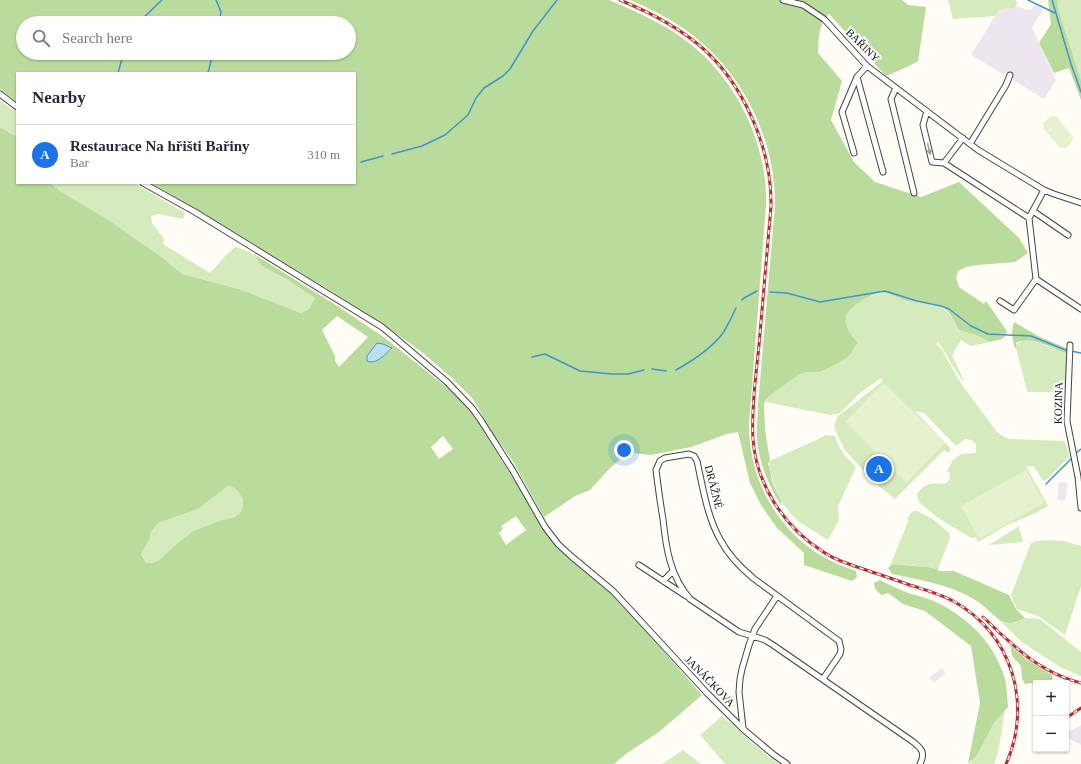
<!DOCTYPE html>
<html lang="en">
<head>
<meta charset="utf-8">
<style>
  body { margin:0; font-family:Georgia,serif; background:#f6f6f7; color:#1f2937 }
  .controls { position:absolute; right:12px; bottom:12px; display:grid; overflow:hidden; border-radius:0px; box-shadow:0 1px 3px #0004 }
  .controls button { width:36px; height:36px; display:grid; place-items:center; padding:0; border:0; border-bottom:1px solid #e0e1e3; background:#fff; color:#1f2937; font:20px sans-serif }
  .you { position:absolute; left:624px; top:450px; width:14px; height:14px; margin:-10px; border:3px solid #fff; border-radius:50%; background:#1a73e8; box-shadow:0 0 0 6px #1a73e833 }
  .badge { display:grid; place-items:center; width:26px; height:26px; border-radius:50%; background:#1a73e8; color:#fff; font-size:13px; font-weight:700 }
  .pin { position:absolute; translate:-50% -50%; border:2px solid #fff; box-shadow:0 1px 4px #0006 }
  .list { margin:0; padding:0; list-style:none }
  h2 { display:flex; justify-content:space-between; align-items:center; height:52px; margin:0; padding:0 16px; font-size:17px }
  h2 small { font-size:13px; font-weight:400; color:#747a83 }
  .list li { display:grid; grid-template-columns:26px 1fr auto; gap:12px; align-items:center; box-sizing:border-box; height:60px; padding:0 16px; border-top:1px solid #e0e1e3 }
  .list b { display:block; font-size:15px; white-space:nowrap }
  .list p { margin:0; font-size:13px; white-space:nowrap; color:#747a83 }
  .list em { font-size:13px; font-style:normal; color:#747a83 }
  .icon { flex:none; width:22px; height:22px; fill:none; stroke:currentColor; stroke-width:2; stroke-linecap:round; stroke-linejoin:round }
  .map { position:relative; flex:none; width:1081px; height:764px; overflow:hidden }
  .search { position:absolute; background:#fff; box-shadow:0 1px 3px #0004; left:16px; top:16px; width:340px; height:44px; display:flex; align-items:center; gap:10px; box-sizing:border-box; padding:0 14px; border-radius:22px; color:#747a83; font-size:15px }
  .panel { position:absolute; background:#fff; box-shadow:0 1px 3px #0004; left:16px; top:72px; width:340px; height:112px; border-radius:0px }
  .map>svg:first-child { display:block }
  .industrial { fill:#eee6ef }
  .green { fill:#d5ebbd }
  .forest { fill:#b9dc9c; fill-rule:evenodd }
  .pitch { fill:#e6f2cf }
  .water { fill:#b9e0f7; stroke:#3f96cf }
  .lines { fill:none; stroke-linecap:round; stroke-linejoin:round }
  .stream { stroke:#3f96cf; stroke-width:1.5 }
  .street-casing { stroke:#444; stroke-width:7 }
  .street { stroke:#fff; stroke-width:5 }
  .rail-casing { stroke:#c4262e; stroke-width:3 }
  .rail { stroke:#fff; stroke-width:1.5; stroke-dasharray:4.5; stroke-linecap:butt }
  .oneway { fill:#a0a0a0 }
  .labels { text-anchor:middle; stroke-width:4; stroke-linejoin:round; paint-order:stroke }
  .street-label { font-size:11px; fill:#111; stroke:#fff }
</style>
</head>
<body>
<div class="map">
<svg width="1081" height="764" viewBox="0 0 1081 764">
  <rect width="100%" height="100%" fill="#fffdf5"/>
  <!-- industrial -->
  <path class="industrial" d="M1035,4L1043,9L1032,28L1056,80L1044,99L971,55L995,16L1000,9L1015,8L1016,6L1025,9L1031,10Z
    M1059,482L1068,483L1065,501L1057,500Z
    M942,668L946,673L934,683L929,678Z
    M1081,725V745L1066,737L1068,732Z"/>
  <!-- green -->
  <path class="green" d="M948,0H1016L1017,3L1015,8L1000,9L995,16L953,19Z
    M1057,0H1081V80L1059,12Z
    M0,101L17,112V137L0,127Z
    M50,183H92L94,184L97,183H134L185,213L183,219L159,214L151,216L152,223L164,239L163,244L210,273L225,256L235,247C243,249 250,252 257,256V259L315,298L309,309L301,313L239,289L182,274L163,258L107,219L60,191Z
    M882,293L941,306L953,318L959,330L976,335L990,342L971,346L961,340L952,355L965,383C954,371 948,355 938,342L936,344L942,350L960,382L991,424L997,432L1003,436L1010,439L1064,441L1067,447L1069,457L1046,480L1043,481L1034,466H1026L1048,506L1034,514L1009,524L978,542L976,537L973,538H971L937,517L919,502L918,500L917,494C920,489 925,485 930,484C936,482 946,487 949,480C950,478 950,476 950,473L947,471L953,460L961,454L975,453L976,451V444L971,440L965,439L956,446L924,413L915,411L951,449L948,453L944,450L895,499L873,481L844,449L834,427L837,417L883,381L881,378L860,393L840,413L830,415L766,402L769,396L800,374C806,371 813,373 820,372C829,368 844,361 851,354C854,351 854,346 858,343C854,339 849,334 847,328C840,307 866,296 882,293Z
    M1026,340L1039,343L1067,354L1068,357L1066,390L1065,392H1029L1027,391L1016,348V344L1022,341Z
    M825,435L835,436C838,449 847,458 856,467L838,506L839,520L828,540L798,521L790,513L781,501L777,492L769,468L770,461L774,459L823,437Z
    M228,486L233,487L237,490L243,499V505L241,512L233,517L219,521L193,531L178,543L158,562L152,563H146L143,558L141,553L149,540L151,532L158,523L198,509Z
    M914,511H917L934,520L949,533L950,538L938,569H936L928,567L894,564L891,563L908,522C908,516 909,514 914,511Z
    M1019,526L1023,542L989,545Z
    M1049,540L1064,541L1081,546V586L1065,635L1038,616L1017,609L1011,595L1031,543L1037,541Z
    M994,615L1005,623H1015L1025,618L1040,619L1081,652V676L1060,667L1023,643Z
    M1005,710L998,753L994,764H968L976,757L994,723Z
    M722,716L770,758L780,764H725L700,735Z
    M683,750L701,764H662Z"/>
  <!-- forest -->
  <path class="forest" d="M0,0H609C635,11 667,25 689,43C737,80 768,145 766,205L749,425C749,477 775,527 820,555C832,562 844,567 856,571L857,577L852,581L804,565V553L777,528L761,505L750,483L738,432L727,434L691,447L651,455L632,453L624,456L610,468L590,490L575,496L544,517L512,460L495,436L472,398L452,378L423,353L386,326L328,289L186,203L151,183H355V73H17V102L0,89ZM23,23H349V53H23Z
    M630,0H902L908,5L926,7L918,61L909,66L886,76L829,14C818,23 819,40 818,53L842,81L831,120L854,162L875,182L921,197L959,182L1019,238L1028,253L1015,262L978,265L966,267L958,271L956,278L959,287L984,304L986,301L1007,331L1006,335L1002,339L990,342L976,335L959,330C955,322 951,313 943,307C936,302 919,303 910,301C901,300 893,294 883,293C878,292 871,296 866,298C841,311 840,324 858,343C854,346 854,350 851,354C844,361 829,368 820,372C813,373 806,371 800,374L769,396L764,403L765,430L770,461L768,463L773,484L781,501V506C769,485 759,464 757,439C756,428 758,417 758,405L775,206C776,146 748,83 703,44C684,26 654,10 630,0Z
    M1048,0H1057L1059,12L1081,80V100L1069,68L1054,73L1039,43L1051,24Z
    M0,127L17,137V183H50L60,191L107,219L163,258L182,274L239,289L301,313L309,309L315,298L288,280L261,265L257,259V256L339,307L385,338L465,402L552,540L570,559L614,595L702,695L659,732L627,753L614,764H0ZM337,316L368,337L339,367L335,361V356L322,330ZM443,436L453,449L439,459L431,447ZM228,486L233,487L237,490L243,499V505L241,512L234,517L219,521L193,531L178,543L158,561L152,563H146L143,558L141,554L149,540L151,532L158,523L198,509ZM516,516L526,530L506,545L499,533L503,529L501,526Z
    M1014,322L1038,336L1068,349L1067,354C1054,349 1030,335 1016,343V348H1015C1012,339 1011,332 1014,322Z
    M892,564L926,567H928L936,569L938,568V571H954L1009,595L1016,609L1025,618C1019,621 1011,625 1004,622C996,619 985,606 977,601C952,585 921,580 892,574L888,568Z
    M880,580C889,585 899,589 908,593C919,596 930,599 940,604C971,620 995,645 1005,679C1007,688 1007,698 1008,707L994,723L976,757L968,763L980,703L971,646L925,611L903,604L888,593L882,595C877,592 874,588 874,583Z
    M1010,645L1026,659L1052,675L1053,679L1046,683L1039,682L1025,684L1022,679L1021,666L1012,656Z"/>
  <!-- pitch -->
  <path class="pitch" d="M1051,116H1056L1073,137C1073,143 1067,150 1060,148L1044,129L1043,123Z
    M884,383L945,443L906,483L845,422Z
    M1026,470L1044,503L979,539L961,506Z"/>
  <!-- water -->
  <path class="water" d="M377,343L383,344L392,348C385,354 377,365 367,361V356Z"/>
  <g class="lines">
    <!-- stream -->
    <path class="stream" d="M216,0L221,12L219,23
      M1028,0L1055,13
      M1052,0L1071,64L1081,92
      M140,23L141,20L162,0
      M118,73L121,62L125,53
      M208,73L213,53
      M392,154L422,146L445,135L468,115L476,98L484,88L503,76L510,69L533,31L557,0
      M361,162L383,156
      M770,292L787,293L820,302L885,291L917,301L941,306L949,309L971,326L988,334L1031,336L1068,351
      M742,300L744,298L757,291
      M1071,351L1081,353
      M532,357L545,354L580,371L612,374H628L644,370
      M652,369L666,371
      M676,370C694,360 711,349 723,333C728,325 732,316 736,308
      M1076,453L1081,449
      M1046,484L1073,457"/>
    <!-- street casing -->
    <g class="street-casing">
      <path id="street" d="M783,0L803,5L824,19L867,66L978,150L1044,190L1054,194L1081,203
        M867,66L857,77L883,172
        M896,88L891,99L914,193
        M0,94L17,107
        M927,111L923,125L932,162L944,163L1029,218
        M970,144L1006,85L1010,75
        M854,153L842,112L857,77
        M944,163L963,138
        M143,183L195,212L382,327L393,336L447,382L472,408L480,419L513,471L545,527L558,544L571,556L613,591L707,693L743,729L774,755L787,764
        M1033,211L1068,235
        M1036,279L1081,309
        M1000,301L1014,310L1036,279L1029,218L1044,190
        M1070,345L1067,421L1078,477L1081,508
        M639,565L686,596
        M663,581L673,571
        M823,679L840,654L841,649L839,641L753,578C740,567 729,556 721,541C707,517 703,488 697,461L694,456L689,454L665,458L660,461L656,470C658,486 660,502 663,519C666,548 670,576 690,599L739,632L765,640L773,645L912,741C921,748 926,752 920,764
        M743,728L739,692L740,679L742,669L749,645L755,629L777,596"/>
    </g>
    <!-- street -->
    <use href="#street" class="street"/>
    <!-- rail casing -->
    <g class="rail-casing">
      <path id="rail" d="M620,0C647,11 676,26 699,45C743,82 772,148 771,206C767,252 763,298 759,345C756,375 751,409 753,439C756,484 784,527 822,551C830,557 840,561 849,564C868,571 888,577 907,584C922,589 938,593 953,601C1012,633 1033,704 1006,764
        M983,617C992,625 1000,634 1010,642C1030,661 1054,676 1081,683
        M1066,718L1081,708"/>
    </g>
    <!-- rail -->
    <use href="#rail" class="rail"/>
  </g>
  <!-- one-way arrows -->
  <defs><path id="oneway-solid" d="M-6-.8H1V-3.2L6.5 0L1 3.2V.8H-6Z"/></defs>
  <use class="oneway" href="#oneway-solid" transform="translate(929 149) rotate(76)"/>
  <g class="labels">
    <!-- street labels -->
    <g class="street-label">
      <text transform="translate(863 45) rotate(45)" y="4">BAŘINY</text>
      <text transform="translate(1058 403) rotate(-89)" y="4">KOZINA</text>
      <text transform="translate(714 487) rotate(76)" y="4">DRÁŽNÉ</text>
      <text transform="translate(710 681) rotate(46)" y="4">JANÁČKOVA</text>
    </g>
  </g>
</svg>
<div class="controls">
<button>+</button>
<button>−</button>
</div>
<div class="you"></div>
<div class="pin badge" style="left:879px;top:469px">A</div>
<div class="search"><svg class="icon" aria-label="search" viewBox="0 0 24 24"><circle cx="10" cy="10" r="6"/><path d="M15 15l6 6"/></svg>Search here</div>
<section class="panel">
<h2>Nearby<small></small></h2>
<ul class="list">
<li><span class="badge">A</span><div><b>Restaurace Na hřišti Bařiny</b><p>Bar</p></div><em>310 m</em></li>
</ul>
</section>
</div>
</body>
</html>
